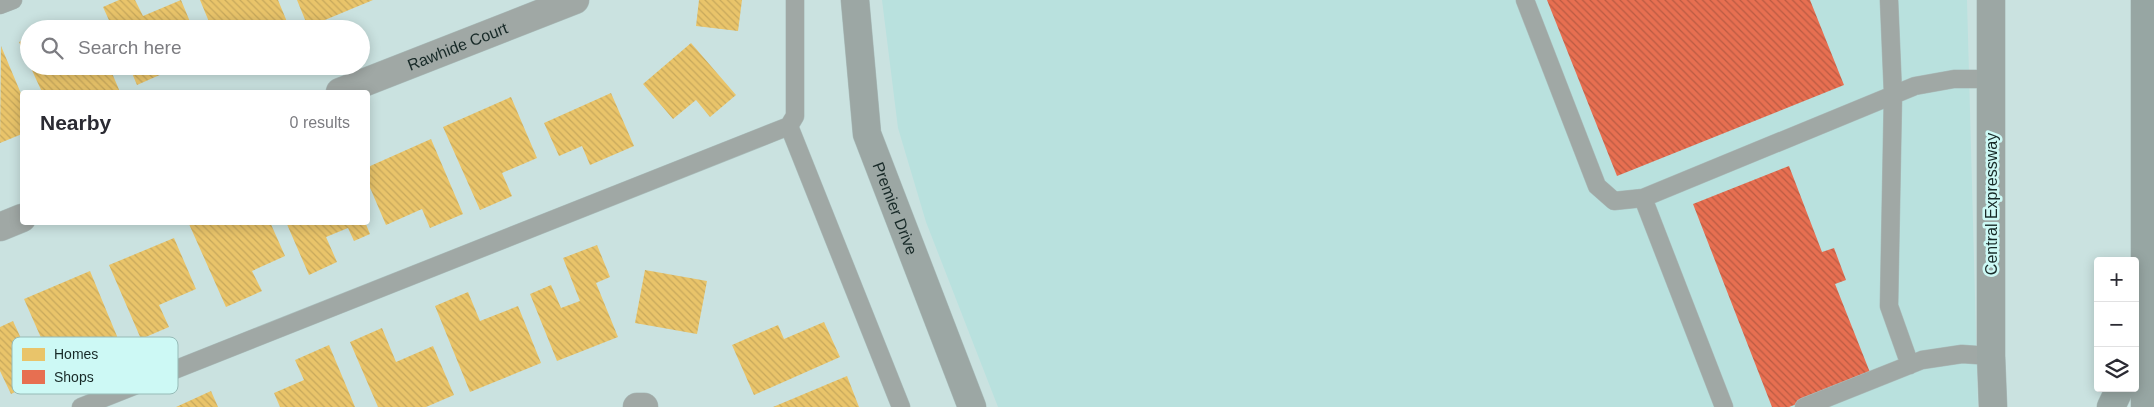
<!DOCTYPE html>
<html lang="en">
<head>
<meta charset="utf-8">
<style>
  body { margin:0; font-family:Arial,sans-serif; background:#f7f7f7; color:#2b2b33 }
  .controls { position:absolute; right:15px; bottom:15px; display:grid; overflow:hidden; border-radius:5px; box-shadow:0 2px 12px #0003 }
  .controls button { width:45px; height:45px; display:grid; place-items:center; padding:0; border:0; border-bottom:1px solid #e1e1e2; background:#fff; color:#2b2b33; font:25px sans-serif }
  .list { margin:0; padding:0; list-style:none }
  h2 { display:flex; justify-content:space-between; align-items:center; height:65px; margin:0; padding:0 20px; font-size:21px }
  h2 small { font-size:16px; font-weight:400; color:#7c7c81 }
  .icon { flex:none; width:28px; height:28px; fill:none; stroke:currentColor; stroke-width:2; stroke-linecap:round; stroke-linejoin:round }
  .map { position:relative; flex:none; width:2154px; height:407px; overflow:hidden }
  .search { position:absolute; background:#fff; box-shadow:0 2px 12px #0003; left:20px; top:20px; width:350px; height:55px; display:flex; align-items:center; gap:12px; box-sizing:border-box; padding:0 18px; border-radius:28px; color:#7c7c81; font-size:19px }
  .panel { position:absolute; background:#fff; box-shadow:0 2px 12px #0003; left:20px; top:90px; width:350px; height:135px; border-radius:5px }
  .map>svg:first-child { display:block }
  .built { fill:#b9e1de }
  .homes { fill:url(#homes-back-hatch) }
  .shops { fill:url(#shops-back-hatch) }
  .lines { fill:none; stroke-linecap:round; stroke-linejoin:round }
  .lane-casing { stroke:#abbfbd; stroke-width:19 }
  .street-casing { stroke:#abbfbd; stroke-width:29 }
  .secondary-casing { stroke:#abbfbd; stroke-width:29 }
  .highway-casing { stroke:#abbfbd; stroke-width:29 }
  .lane { stroke:#a0a8a5; stroke-width:18 }
  .street { stroke:#a0a8a5; stroke-width:28 }
  .secondary { stroke:#9ca7a4; stroke-width:28 }
  .highway { stroke:#97a6a3; stroke-width:28 }
  .labels { text-anchor:middle; stroke-width:5; stroke-linejoin:round; paint-order:stroke }
  .street-label { font-size:16px; fill:#172927; stroke:#cdf9f5 }
  .key { fill:#cdf9f5; stroke:#96bbb7; stroke-width:1 }
  .key-label { font-size:14px; fill:#172927 }
</style>
</head>
<body>
<div class="map">
<svg width="2154" height="407" viewBox="0 0 2154 407">
  <defs>
    <pattern id="homes-back-hatch" width="6" height="6" patternUnits="userSpaceOnUse" patternTransform="scale(1.25)"><rect width="6" height="6" fill="#e9c46a"/><path d="M-1 5l2 2M0 0l6 6M5-1l2 2" fill="none" stroke="#c7a85c"/></pattern>
    <pattern id="shops-back-hatch" width="6" height="6" patternUnits="userSpaceOnUse" patternTransform="scale(1.25)"><rect width="6" height="6" fill="#e76f51"/><path d="M-1 5l2 2M0 0l6 6M5-1l2 2" fill="none" stroke="#ba5b43"/></pattern>
  </defs>
  <rect width="100%" height="100%" fill="#cae2e0"/>
  <!-- built -->
  <path class="built" d="M882,0H1967L1978,407H998L926,222L898,128Z"/>
  <!-- homes -->
  <path class="homes" d="M119,0H135L143,16L181,0L193,29H113L103,7Z
    M200,0H278L290,29H212Z
    M297,0H373L308,27Z
    M699,0H742L738,31L696,26Z
    M29,38V63L19,42Z
    M691,43L736,95L710,117L696,100L673,119L643,84Z
    M1,46L22,96V134L0,143Z
    M30,66H109L120,92H71L70,90L65,92H42Z
    M129,66H180L137,85Z
    M611,93L634,146L590,165L582,146L559,156L544,123Z
    M511,97L537,158L502,173L512,196L480,210L443,127Z
    M431,139L463,214L430,228L422,209L386,225L368,183V167Z
    M193,222H270L285,256L252,271L262,291L226,307L189,224Z
    M286,222H365L370,234L354,241L348,228L326,237L337,262L309,275Z
    M174,238L196,289L159,305L169,327L141,339L109,265Z
    M597,245L610,277L596,283L618,337L557,361L530,294L551,285L561,308L580,301L563,258Z
    M645,270L707,281L697,334L635,323Z
    M90,271L121,346L93,358L85,341L49,356L24,299Z
    M468,292L480,321L518,306L541,363L470,392L435,306Z
    M13,321L40,380L11,394L0,371V327Z
    M824,322L840,357L754,395L732,345L778,325L784,339Z
    M382,328L396,362L433,346L454,395L426,407H378L350,342Z
    M329,345L355,407H280L274,393L304,380L295,360Z
    M847,376L859,407H773Z
    M211,391L218,407H176Z"/>
  <!-- shops -->
  <path class="shops" d="M1547,0H1810L1844,85L1617,176Z
    M1789,166L1822,252L1834,248L1846,280L1835,284L1871,375L1789,407H1772L1693,204Z"/>
  <g class="lines">
    <!-- lane casing -->
    <g class="lane-casing">
      <path id="lane" d="M795,0V116L789,126L901,407
        M1525,0L1597,186L1614,201L1643,198L1915,86L1954,79H1991
        M1889,0L1893,94L1889,306L1910,365
        M0,5L13,0
        M1643,198L1724,407
        M81,407L789,126
        M1804,407L1922,360L1962,354L1991,356"/>
    </g>
    <!-- street casing -->
    <g class="street-casing">
      <g id="street">
        <path id="s1" d="M340,92L575,0"/>
        <path d="M0,227L22,218"/>
        <path d="M637,407H644"/>
      </g>
    </g>
    <!-- secondary casing -->
    <g class="secondary-casing">
      <g id="secondary">
        <path id="s2" d="M855,0L867,134L972,407"/>
        <path d="M1991,0V356L1993,407"/>
      </g>
    </g>
    <!-- highway casing -->
    <g class="highway-casing">
      <path id="highway" d="M2111,407L2120,388
        M2145,407V0"/>
    </g>
    <!-- lane -->
    <use href="#lane" class="lane"/>
    <!-- street -->
    <use href="#street" class="street"/>
    <!-- secondary -->
    <use href="#secondary" class="secondary"/>
    <!-- highway -->
    <use href="#highway" class="highway"/>
  </g>
  <g class="labels">
    <!-- street labels -->
    <g class="street-label">
      <text dy="6" stroke="none"><textPath href="#s1" startOffset="126">Rawhide Court</textPath></text>
      <text transform="translate(1991 204) rotate(-90)" y="6">Central Expressway</text>
      <text dy="6" stroke="none"><textPath href="#s2" startOffset="214">Premier Drive</textPath></text>
    </g>
  </g>
  <!-- legend -->
  <rect x="12" y="337" width="166" height="57" rx="8" class="key"/>
  <rect x="22" y="348" width="23" height="13" fill="#e9c46a"/>
  <rect x="22" y="370" width="23" height="14" fill="#e76f51"/>
  <g class="key-label">
    <text x="54" y="359">Homes</text>
    <text x="54" y="382">Shops</text>
  </g>
</svg>
<div class="controls">
<button>+</button>
<button>−</button>
<button><svg class="icon" aria-label="layers" viewBox="0 0 24 24"><path d="M12 4l9 5-9 5-9-5zM3 14l9 5 9-5"/></svg></button>
</div>
<div class="search"><svg class="icon" aria-label="search" viewBox="0 0 24 24"><circle cx="10" cy="10" r="6"/><path d="M15 15l6 6"/></svg>Search here</div>
<section class="panel">
<h2>Nearby<small>0 results</small></h2>
<ul class="list">
</ul>
</section>
</div>
</body>
</html>
